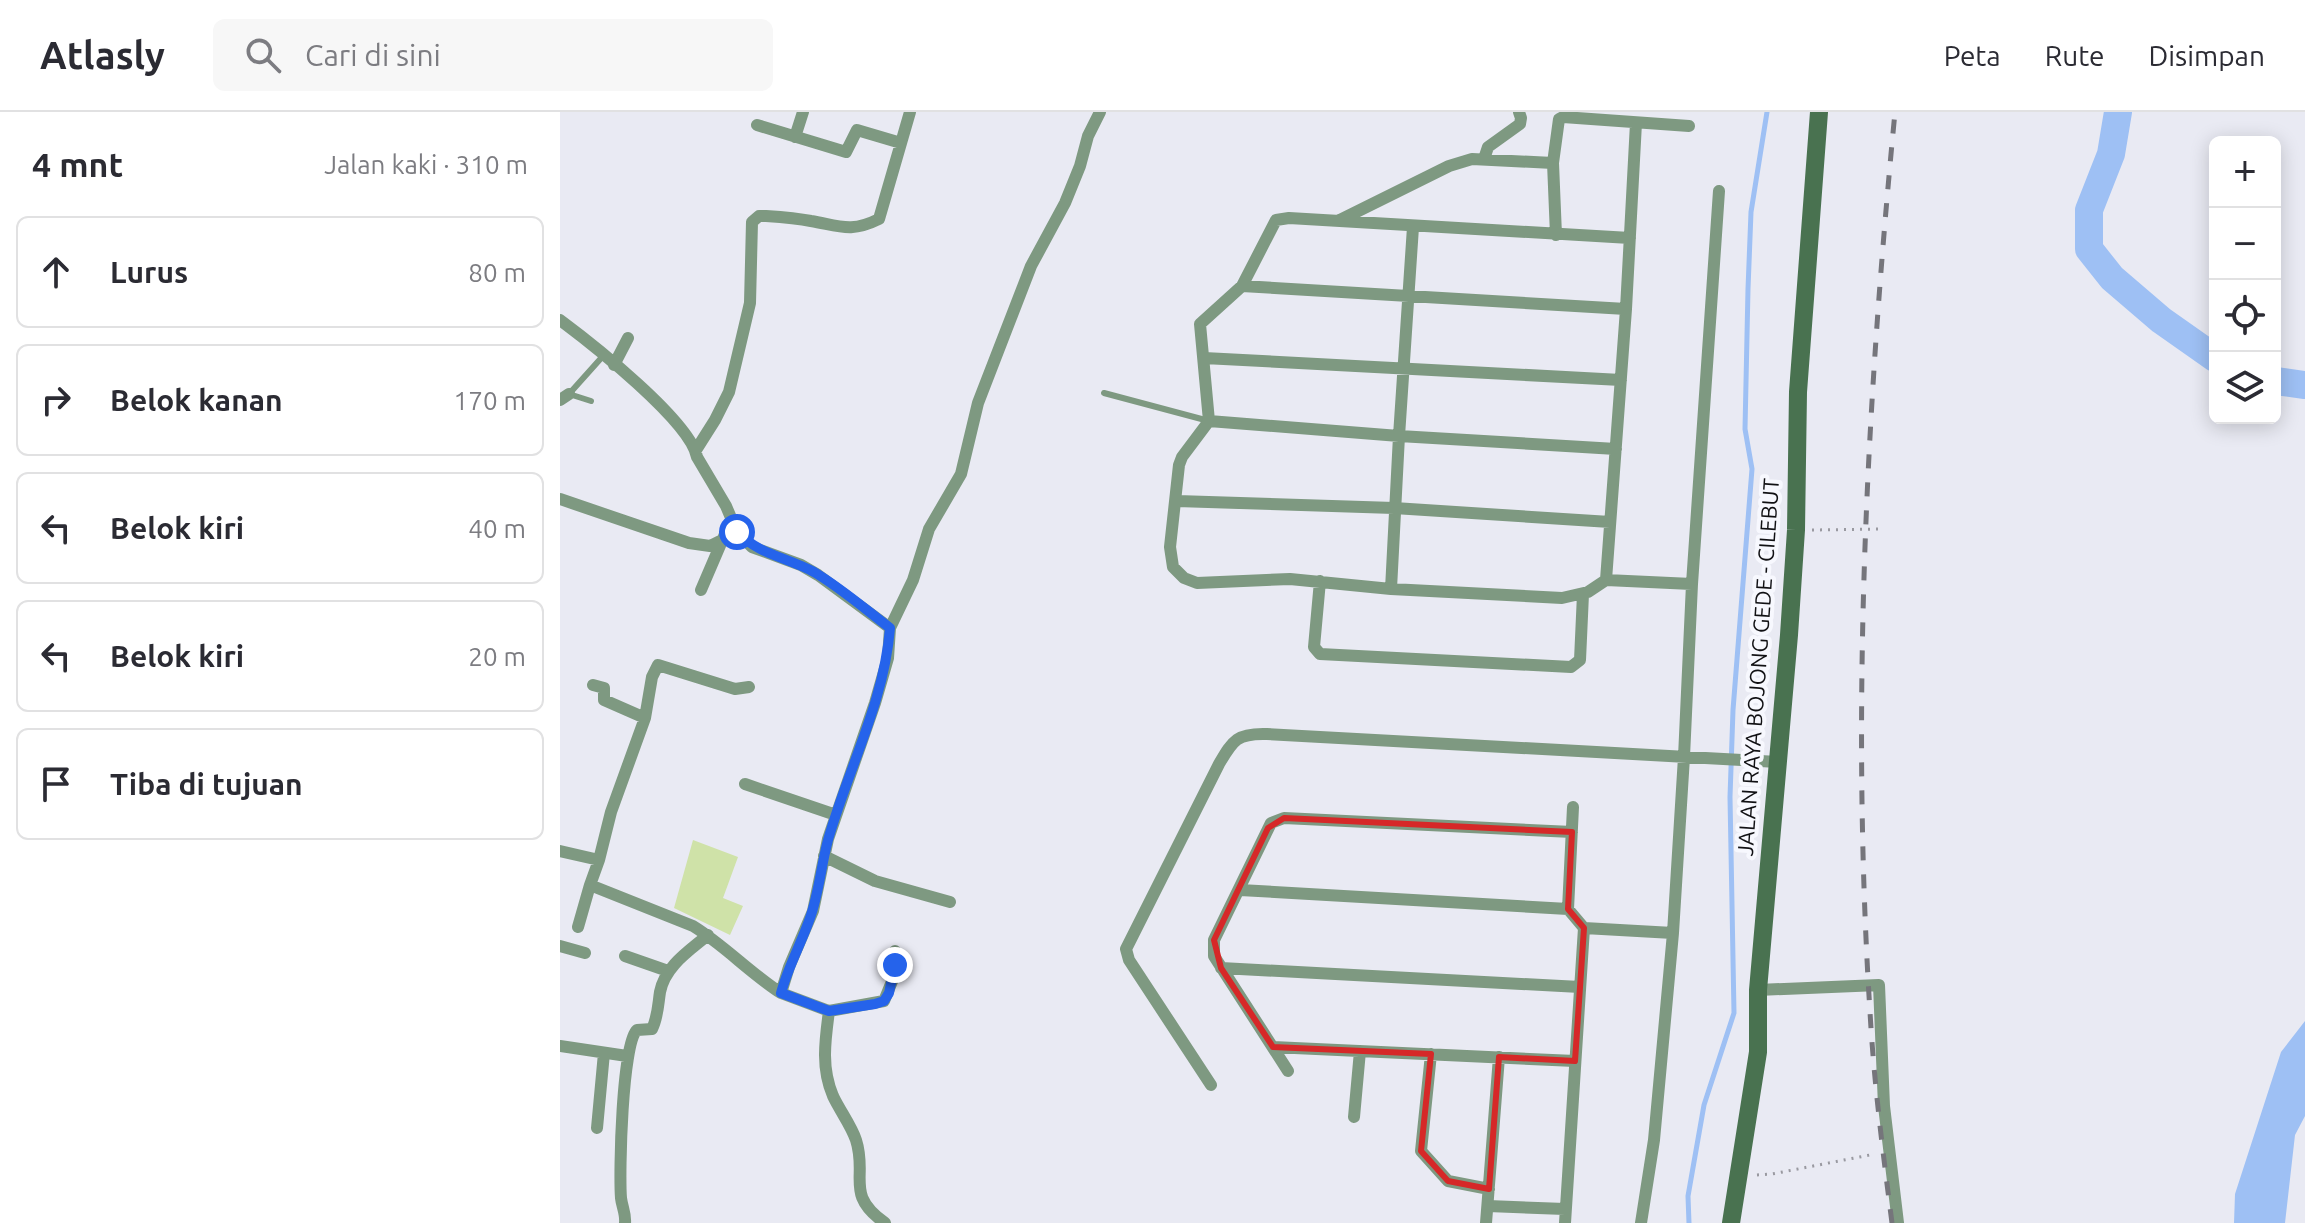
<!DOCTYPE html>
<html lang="id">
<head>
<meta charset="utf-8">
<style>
  body { margin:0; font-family:Ubuntu,sans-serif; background:#f7f7f7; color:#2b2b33 }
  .controls { position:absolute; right:24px; top:24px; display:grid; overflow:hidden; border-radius:12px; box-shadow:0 4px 20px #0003 }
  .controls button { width:72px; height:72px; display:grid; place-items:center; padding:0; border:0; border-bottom:2px solid #e1e1e2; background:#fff; color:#2b2b33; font:40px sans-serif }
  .stop { position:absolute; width:24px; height:24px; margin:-18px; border:6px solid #2563eb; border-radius:50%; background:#fff }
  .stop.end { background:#2563eb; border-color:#fff; box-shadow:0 2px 8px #0008 }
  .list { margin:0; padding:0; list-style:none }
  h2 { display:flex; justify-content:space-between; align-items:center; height:104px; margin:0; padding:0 32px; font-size:34px }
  h2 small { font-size:26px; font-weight:400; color:#7c7c81 }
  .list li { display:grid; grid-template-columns:52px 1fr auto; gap:24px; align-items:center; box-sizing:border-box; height:112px; margin:0 16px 16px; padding:0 16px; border:2px solid #e1e1e2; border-radius:12px }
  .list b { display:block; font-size:30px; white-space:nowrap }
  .list em { font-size:26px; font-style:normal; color:#7c7c81 }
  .icon { flex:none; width:44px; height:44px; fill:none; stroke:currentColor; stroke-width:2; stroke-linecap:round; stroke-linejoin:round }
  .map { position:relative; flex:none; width:1745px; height:1111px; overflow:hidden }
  header { display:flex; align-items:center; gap:48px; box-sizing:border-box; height:112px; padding:0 40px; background:#fff; border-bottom:2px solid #e1e1e2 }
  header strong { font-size:38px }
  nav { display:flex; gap:44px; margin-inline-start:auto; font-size:28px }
  .search { width:560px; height:72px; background:#f7f7f7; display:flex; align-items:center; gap:20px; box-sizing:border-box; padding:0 28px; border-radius:12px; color:#7c7c81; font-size:30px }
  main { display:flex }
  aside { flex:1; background:#fff }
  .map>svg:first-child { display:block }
  .green { fill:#cfe2a8 }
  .water { fill:#9ec0f4 }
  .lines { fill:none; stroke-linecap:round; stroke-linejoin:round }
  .stream { stroke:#9ec0f4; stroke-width:5 }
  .river { stroke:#9ec0f4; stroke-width:28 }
  .path { stroke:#9999a0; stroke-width:3; stroke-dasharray:2 6; stroke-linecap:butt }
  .lane { stroke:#7e9981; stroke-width:6 }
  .street { stroke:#7e9981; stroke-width:12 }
  .secondary { stroke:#497250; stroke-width:18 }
  .rail { stroke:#75757b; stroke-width:5; stroke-dasharray:14 14; stroke-linecap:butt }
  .route { stroke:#2563eb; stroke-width:10 }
  .marked { fill:none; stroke:#d62828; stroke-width:6; stroke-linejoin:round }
  .labels { text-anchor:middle; stroke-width:8; stroke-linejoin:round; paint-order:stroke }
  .street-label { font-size:22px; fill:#111114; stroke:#f7f8fe }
</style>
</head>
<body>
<header>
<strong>Atlasly</strong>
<div class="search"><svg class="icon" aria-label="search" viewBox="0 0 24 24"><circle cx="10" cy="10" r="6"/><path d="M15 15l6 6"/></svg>Cari di sini</div>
<nav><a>Peta</a><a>Rute</a><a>Disimpan</a></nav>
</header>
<main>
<aside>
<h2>4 mnt<small>Jalan kaki · 310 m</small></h2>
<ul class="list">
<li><svg class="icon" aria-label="ahead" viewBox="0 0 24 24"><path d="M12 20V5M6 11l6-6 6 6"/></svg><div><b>Lurus</b></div><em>80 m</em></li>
<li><svg class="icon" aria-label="right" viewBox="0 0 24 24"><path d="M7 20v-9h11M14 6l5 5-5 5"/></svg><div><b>Belok kanan</b></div><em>170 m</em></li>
<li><svg class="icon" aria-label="left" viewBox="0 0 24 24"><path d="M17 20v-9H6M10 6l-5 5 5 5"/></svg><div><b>Belok kiri</b></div><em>40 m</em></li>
<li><svg class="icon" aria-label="left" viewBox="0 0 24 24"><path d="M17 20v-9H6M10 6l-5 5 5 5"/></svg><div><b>Belok kiri</b></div><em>20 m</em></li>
<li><svg class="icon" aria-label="arrive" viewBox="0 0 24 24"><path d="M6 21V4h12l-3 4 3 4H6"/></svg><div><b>Tiba di tujuan</b></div></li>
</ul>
</aside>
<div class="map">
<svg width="1745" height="1111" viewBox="0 0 1745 1111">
  <rect width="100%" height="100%" fill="#e9eaf3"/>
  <!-- green -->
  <path class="green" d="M133,728L178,745L163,786L183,794L170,823L114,796Z"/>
  <!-- water -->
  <path class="water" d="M1745,909V1004L1735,1023L1725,1111H1674L1675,1082L1721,940Z"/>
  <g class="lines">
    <!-- stream -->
    <path class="stream" d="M1129,1111L1128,1084L1144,993L1174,901L1170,685L1173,598L1192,357L1185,317L1188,177L1191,100L1207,0"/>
    <!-- river -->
    <path class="river" d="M1558,0L1551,42L1529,98V137L1552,166L1601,208L1655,246
      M1715,269L1745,273"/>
    <!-- path -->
    <path class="path" d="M1252,418L1323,417
      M1197,1063L1212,1062L1315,1042"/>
    <!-- lane -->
    <path class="lane" d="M544,281L649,309
      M31,289L9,282L43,244"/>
    <!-- street -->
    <path class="street" d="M197,13L286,40L297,18L341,31
      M235,25L243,0
      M924,47L928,35L960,12L961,6L959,0
      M778,109L889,54L912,47L993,51
      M853,115L839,324L831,477L1002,486L1028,480L1046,468
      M996,123L993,51L999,7L1003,5L1129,14
      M682,174L1066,197
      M0,208C31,231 130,309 137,345L166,394L177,420L192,435L241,453L258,463L330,516
      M644,246L1061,268
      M54,253L68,226
      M0,288L9,282
      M649,309L839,324L1056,337
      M136,338L155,308L169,280L190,191L192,110L199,104H206C221,105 236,106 251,109C280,114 291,121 319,107L350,0
      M0,387L129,431L150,434L160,429
      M617,389L834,396L1050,410
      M760,469L754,535L760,542L1011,555L1020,548L1023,482
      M1132,472L1159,79
      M831,477L730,467L637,471L624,466L613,455L610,435L619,353L622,345L649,309L640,212L682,174L716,108L729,106L1070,126
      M141,478L171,408
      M33,573L44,576V588L85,606
      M185,672L276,703
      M0,739L39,748L51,700L85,606L92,565L98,553L175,577L189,575
      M264,744L315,769L390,790
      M39,748L30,773L133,814C164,833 190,861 221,881
      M680,778L1008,797L1024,816
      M1008,797L1013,695
      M18,815L30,773
      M0,834L25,841
      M65,844L108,859
      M661,856L1020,875
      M1198,878L1319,873L1324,994L1338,1111
      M269,899L324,889L335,862V839
      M0,934L67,944
      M713,935L1015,949
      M871,942L861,1039L888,1069L929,1077
      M728,959L654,844V828L711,711L724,706L1012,720
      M651,973L569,848L566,837L659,652C673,628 677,621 707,622L1218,650
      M794,1005L800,939
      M37,1016L44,941
      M928,1094L1005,1097
      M65,1111C66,1102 62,1095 61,1086C59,1061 62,931 77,918L92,917C98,905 98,893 100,880C105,854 129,839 148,823
      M325,1111C284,1082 308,1065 296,1028C291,1013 280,999 273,984C261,956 265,929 269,899L221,881L229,855L253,799L268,727L315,591L328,546L330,516L353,468L369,417L401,362L418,291L471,154L505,91L520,54L528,24L540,0
      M926,1111L939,945
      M1005,1111L1024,816L1113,821L1124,645L1132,472L1046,468L1066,197L1076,11
      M1081,1111L1094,1028L1113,821"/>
    <!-- secondary -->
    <path class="secondary" d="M1171,1111L1198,940V878L1229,523L1236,418L1238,280L1259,0"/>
    <!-- rail -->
    <path class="rail" d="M1332,1111C1323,1041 1314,971 1310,900C1291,600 1306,299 1335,0"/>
  </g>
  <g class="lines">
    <!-- route -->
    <path class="route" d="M177,420C200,443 226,445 254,460C281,476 305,497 330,516C324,591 288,657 268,728C261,754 259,781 250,806C241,832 228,855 221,881L269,899L315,892L324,889L329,881L335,853"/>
  </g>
  <!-- marked area -->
  <path class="marked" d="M724,706L1012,720L1008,797L1024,816L1015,949L939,945L929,1077L888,1069L861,1039L871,942L713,935L661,856L654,828L708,716Z"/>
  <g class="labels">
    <!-- street labels -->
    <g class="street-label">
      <text transform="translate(1198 555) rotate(-86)" y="8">JALAN RAYA BOJONG GEDE - CILEBUT</text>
    </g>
  </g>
</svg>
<div class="controls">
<button>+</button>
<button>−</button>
<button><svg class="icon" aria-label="locate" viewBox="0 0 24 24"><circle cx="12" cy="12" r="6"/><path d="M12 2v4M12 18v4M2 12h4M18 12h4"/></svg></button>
<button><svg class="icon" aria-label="layers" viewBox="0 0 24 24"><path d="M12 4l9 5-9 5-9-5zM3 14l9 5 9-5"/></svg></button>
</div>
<div class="stop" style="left:177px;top:420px"></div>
<div class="stop end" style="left:335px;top:853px"></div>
</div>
</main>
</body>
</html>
